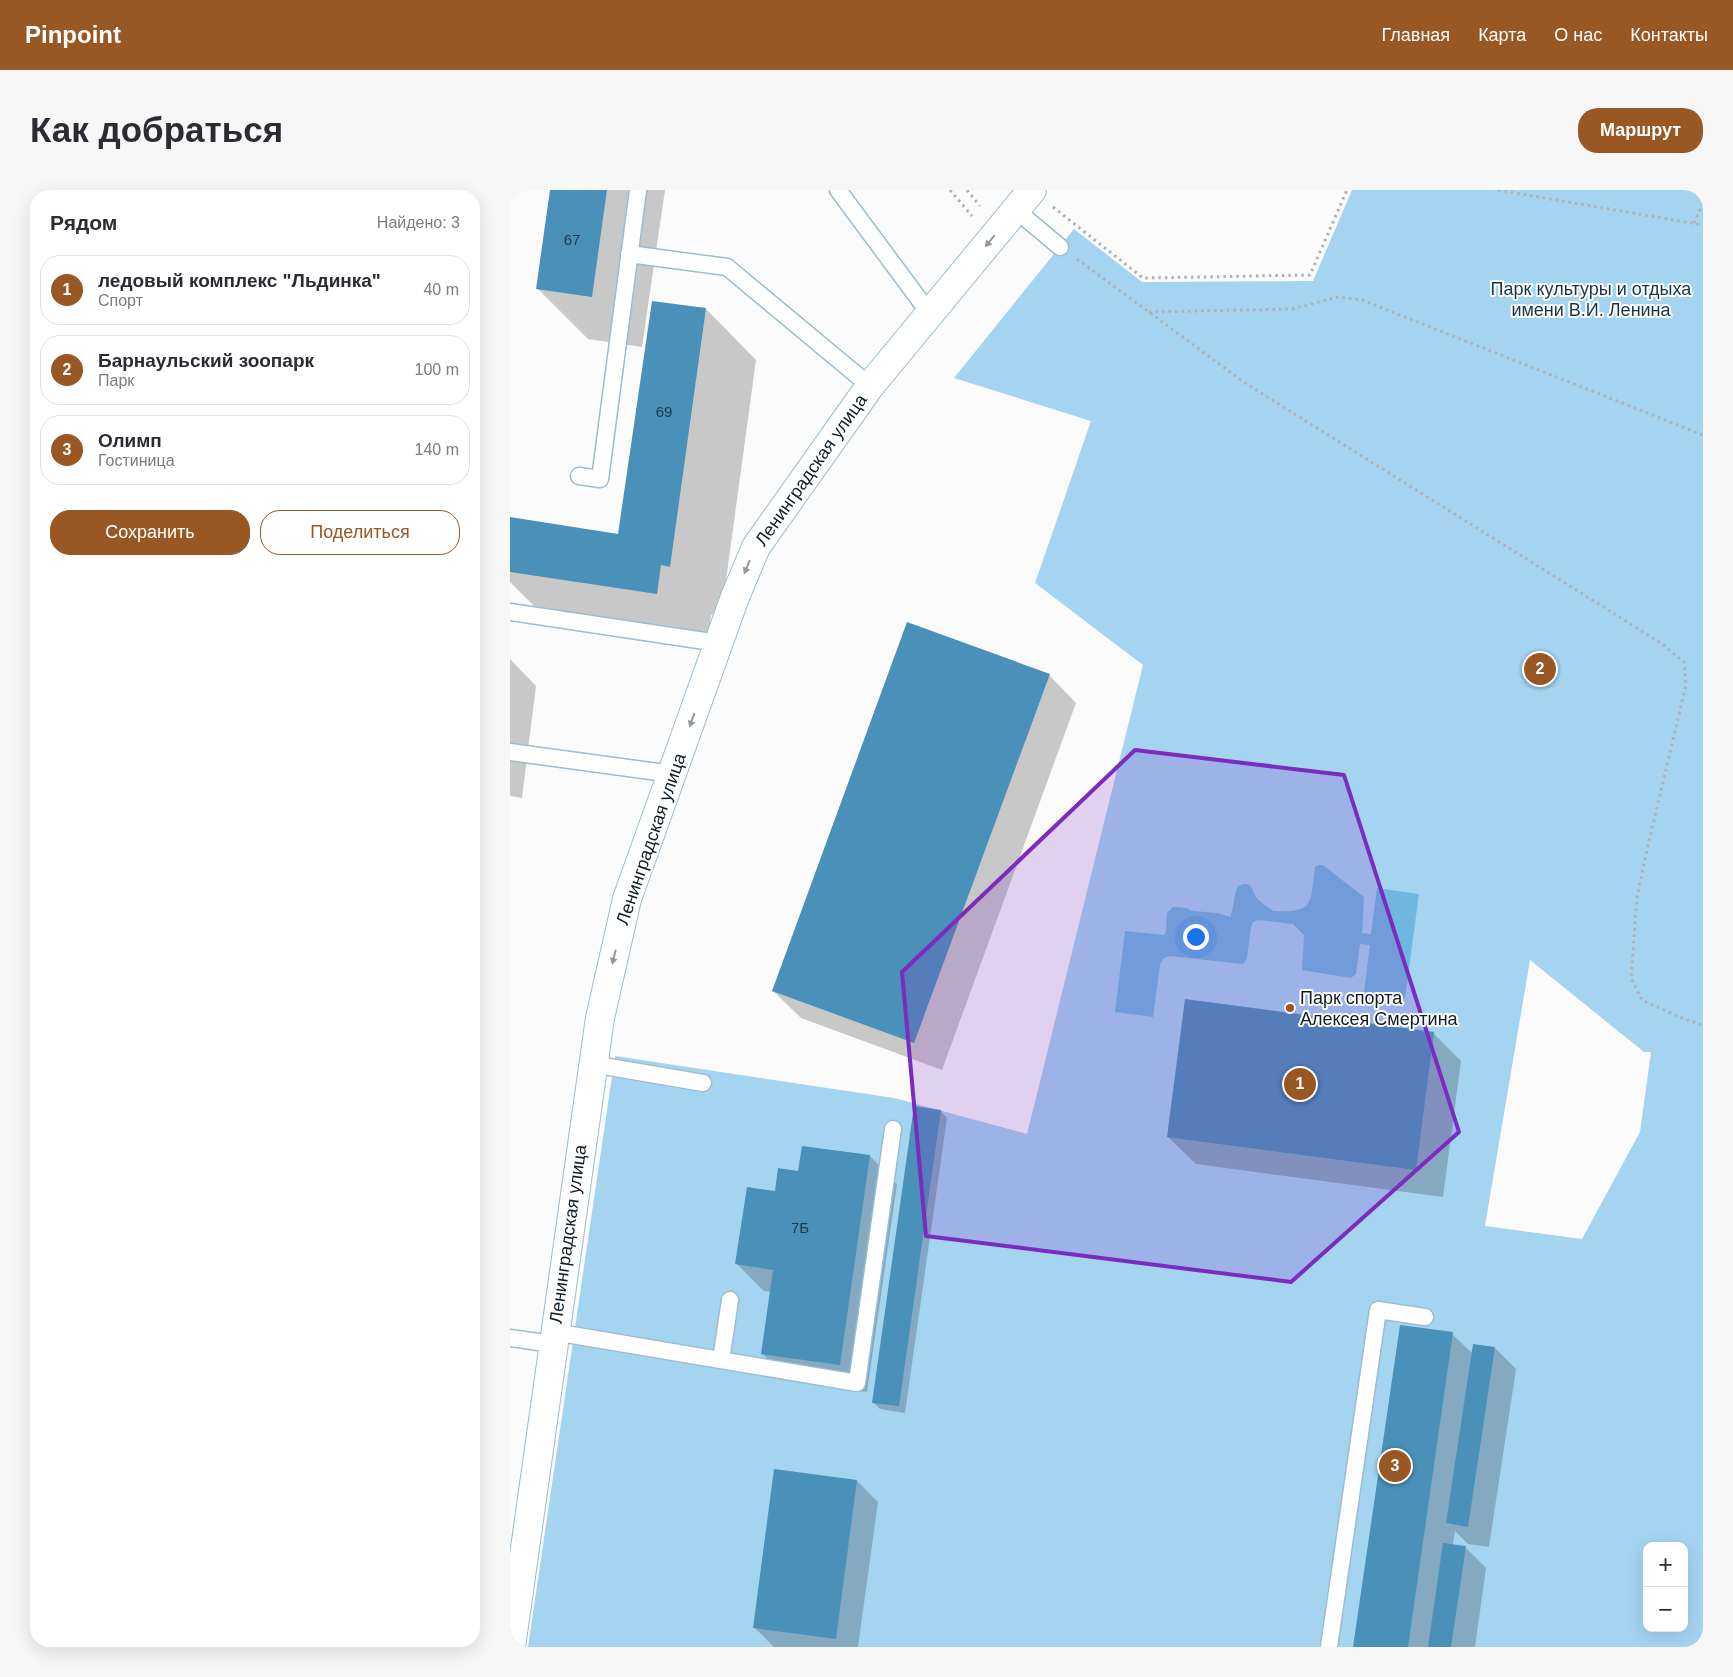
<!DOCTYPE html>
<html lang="ru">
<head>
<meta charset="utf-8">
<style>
  body { margin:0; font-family:Arial,sans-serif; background:#f7f7f7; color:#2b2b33 }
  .controls { position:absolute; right:15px; bottom:15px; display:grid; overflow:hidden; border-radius:10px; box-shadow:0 5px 20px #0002 }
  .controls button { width:45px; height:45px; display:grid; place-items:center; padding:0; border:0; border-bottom:1px solid #e1e1e2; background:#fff; color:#2b2b33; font:25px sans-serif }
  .you { position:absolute; left:685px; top:746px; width:18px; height:18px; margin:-12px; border:4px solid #fff; border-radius:50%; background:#1a73e8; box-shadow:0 0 0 8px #1a73e833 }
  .badge { display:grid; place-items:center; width:32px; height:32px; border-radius:50%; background:#985723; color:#fff; font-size:16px; font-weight:700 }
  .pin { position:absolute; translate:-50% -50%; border:2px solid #fff; box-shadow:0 1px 5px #0006 }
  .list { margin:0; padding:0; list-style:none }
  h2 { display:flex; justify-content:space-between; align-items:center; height:65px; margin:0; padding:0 20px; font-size:21px }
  h2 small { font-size:16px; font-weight:400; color:#7c7c81 }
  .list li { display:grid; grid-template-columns:32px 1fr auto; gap:15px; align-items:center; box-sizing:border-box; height:70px; margin:0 10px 10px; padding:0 10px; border:1px solid #e1e1e2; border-radius:20px }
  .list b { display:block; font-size:19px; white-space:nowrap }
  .list p { margin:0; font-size:16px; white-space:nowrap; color:#7c7c81 }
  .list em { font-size:16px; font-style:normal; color:#7c7c81 }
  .actions { display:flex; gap:10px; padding:15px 20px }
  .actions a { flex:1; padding:11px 0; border:1px solid #985723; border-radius:20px; text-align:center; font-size:18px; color:#985723 }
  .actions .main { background:#985723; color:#fff }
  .map { position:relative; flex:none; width:1193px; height:1457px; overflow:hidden; border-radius:20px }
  header { display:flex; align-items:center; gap:30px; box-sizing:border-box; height:70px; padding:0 25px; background:#985723; color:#fff }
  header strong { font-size:24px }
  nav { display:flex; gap:28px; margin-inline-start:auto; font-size:18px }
  .intro { display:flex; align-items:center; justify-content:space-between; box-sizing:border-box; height:120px; padding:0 30px }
  h1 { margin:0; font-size:35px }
  .button { padding:12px 22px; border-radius:20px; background:#985723; color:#fff; font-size:18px; font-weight:700 }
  main { display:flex; gap:30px; padding:0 30px }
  aside { flex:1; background:#fff; border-radius:20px; box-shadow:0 5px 20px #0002 }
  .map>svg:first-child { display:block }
  .green { fill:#a5d4f1; fill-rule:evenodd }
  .water { fill:#70b7e0 }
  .shadow { fill:#0003 }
  .building { fill:#4a91b9 }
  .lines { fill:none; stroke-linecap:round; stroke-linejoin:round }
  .lane-casing { stroke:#9cbccf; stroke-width:19 }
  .street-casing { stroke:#9cbccf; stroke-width:30 }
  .path { stroke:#aeb2b4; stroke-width:3; stroke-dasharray:2.5 4; stroke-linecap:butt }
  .lane { stroke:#fff; stroke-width:16 }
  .street { stroke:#fff; stroke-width:28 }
  .oneway { fill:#93999c }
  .marked { fill:#7b2cbf; fill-opacity:0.2; stroke:#7b2cbf; stroke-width:4; stroke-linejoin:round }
  .poi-dot { fill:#985723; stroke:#fff; stroke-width:2 }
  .labels { text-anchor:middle; stroke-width:4; stroke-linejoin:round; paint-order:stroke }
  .number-label { font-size:15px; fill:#1e3948 }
  .park-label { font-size:18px; fill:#163748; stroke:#fff }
  .street-label { font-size:18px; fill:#101c23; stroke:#fff }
  .poi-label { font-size:18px; fill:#101c23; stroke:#fff; text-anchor:start }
</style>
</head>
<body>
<header>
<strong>Pinpoint</strong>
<nav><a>Главная</a><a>Карта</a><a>О нас</a><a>Контакты</a></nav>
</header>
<div class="intro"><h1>Как добраться</h1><a class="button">Маршрут</a></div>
<main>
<aside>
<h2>Рядом<small>Найдено: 3</small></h2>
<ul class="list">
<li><span class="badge">1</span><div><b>ледовый комплекс &quot;Льдинка&quot;</b><p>Спорт</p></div><em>40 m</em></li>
<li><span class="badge">2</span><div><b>Барнаульский зоопарк</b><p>Парк</p></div><em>100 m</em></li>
<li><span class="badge">3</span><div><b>Олимп</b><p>Гостиница</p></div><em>140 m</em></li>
</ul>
<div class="actions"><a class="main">Сохранить</a><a>Поделиться</a></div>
</aside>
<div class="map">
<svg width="1193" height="1457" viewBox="0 0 1193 1457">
  <rect width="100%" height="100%" fill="#fbfbfb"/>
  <!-- green -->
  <path class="green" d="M842,0H1193V1457H18L105,866L384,908L517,944L633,475L525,393L581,231L444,188L564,39L632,92L803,91ZM1020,770L1134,862H1141L1130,942L1072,1049L975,1036ZM1137,1356H1174V1438H1137Z"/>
  <!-- water -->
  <path class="water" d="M808,675H813L854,707L852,743L861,744L867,698L909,704L895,808L854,802L860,755L850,754L846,784L841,788L792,780L794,745L783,734L748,730L743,732L741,737L737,768L733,774L660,766L654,768L650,775L643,827L605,822L615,741L654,745L656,741L657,723L663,717L677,718L682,721L708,723L720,727C724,720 723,706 728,696C742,690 741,698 746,707C750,712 758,717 763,721C805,723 800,714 805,677Z"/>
  <!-- shadow -->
  <path class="shadow" d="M41,0H155L132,157L78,149L28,99Z
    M196,119L246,170L211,427L201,425L198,454L38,430L0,392V328L109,346Z
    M0,469L26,496L12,608L0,606Z
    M539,485L566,513L432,880L291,828L263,801Z
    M923,843L951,871L933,1007L686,974L658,947Z
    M431,921L437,928L395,1223L370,1219L363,1212Z
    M360,966L387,994L357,1202L279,1191L252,1163L261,1102L254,1101L227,1074L266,1003L289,982Z
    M942,1144L963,1164L985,1158L1006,1179L979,1357L958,1354L945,1341L943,1355L955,1357L976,1378L965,1457H844Z
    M347,1291L368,1312L348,1457H264L244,1437Z"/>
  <!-- building -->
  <path class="building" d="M40,0H97L82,107L26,99Z
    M142,111L196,118L160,377L151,375L147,404L0,382V327L108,344Z
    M397,432L540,484L404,853L262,801Z
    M675,809L924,842L906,980L657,947Z
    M404,916L431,920L389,1216L362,1213Z
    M292,956L360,965L330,1175L251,1164L263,1080L225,1074L237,997L265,1001L268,978L288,981Z
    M890,1135L943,1142L898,1457H843Z
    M963,1154L985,1157L958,1337L936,1333Z
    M264,1279L347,1290L326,1449L243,1438Z
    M933,1353L956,1356L941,1457H918Z"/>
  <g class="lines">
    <!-- lane casing -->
    <g class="lane-casing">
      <path id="lane" d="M328,0L420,124
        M506,20L550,57
        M119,64L217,77L360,196
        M69,286L90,289L128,0
        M0,422L208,453
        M0,562L163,584
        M82,874L193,893
        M44,1142L347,1193L383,939
        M0,1148L43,1154
        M211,1170L220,1110
        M819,1457L868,1120L915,1127"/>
    </g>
    <!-- street casing -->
    <g class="street-casing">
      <path id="street" d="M1,1457L90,828L117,709L225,407L246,357L360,196L522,0"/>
    </g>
    <!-- path -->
    <path class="path" d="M440,0L462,26
      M457,0L470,16
      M988,0L1193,35
      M543,17L633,88L800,85L837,0
      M1184,33L1193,13
      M567,69L735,193L1151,453L1174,472L1176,495L1139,651L1127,707L1121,788L1132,810L1174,829L1193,835
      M639,122L782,119L828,107L852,110L1193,245"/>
    <!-- lane -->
    <use href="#lane" class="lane"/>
    <!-- street -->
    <use href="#street" class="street"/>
  </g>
  <!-- one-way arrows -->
  <defs><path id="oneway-solid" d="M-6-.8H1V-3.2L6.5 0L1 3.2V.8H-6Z" transform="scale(1.25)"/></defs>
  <g class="oneway">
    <use href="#oneway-solid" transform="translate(480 51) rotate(129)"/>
    <use href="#oneway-solid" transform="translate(237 377) rotate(113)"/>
    <use href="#oneway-solid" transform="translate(182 530) rotate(109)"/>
    <use href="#oneway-solid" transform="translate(104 767) rotate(103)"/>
  </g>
  <!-- marked area -->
  <path class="marked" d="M625,560L834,585L949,942L781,1092L416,1046L392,782Z"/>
  <!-- markers -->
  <circle class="poi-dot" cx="780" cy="818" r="5"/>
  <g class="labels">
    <!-- number labels -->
    <g class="number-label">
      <text x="62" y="55">67</text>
      <text x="154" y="227">69</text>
      <text x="290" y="1043">7Б</text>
    </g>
    <!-- park labels -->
    <g class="park-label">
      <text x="1081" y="105">Парк культуры и отдыха<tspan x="1081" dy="21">имени В.И. Ленина</tspan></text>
    </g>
    <!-- street labels -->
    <g class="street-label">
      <text transform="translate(301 280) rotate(-55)" y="6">Ленинградская улица</text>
      <text transform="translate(141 649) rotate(-71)" y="6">Ленинградская улица</text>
      <text transform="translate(58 1044) rotate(-82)" y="6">Ленинградская улица</text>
    </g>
    <!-- poi labels -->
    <g class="poi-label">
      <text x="790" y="814">Парк спорта<tspan x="790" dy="21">Алексея Смертина</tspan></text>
    </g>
  </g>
</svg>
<div class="controls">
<button>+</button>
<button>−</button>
</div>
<div class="you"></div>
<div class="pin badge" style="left:790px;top:894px">1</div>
<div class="pin badge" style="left:1030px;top:479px">2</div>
<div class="pin badge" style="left:885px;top:1276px">3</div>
</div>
</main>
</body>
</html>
